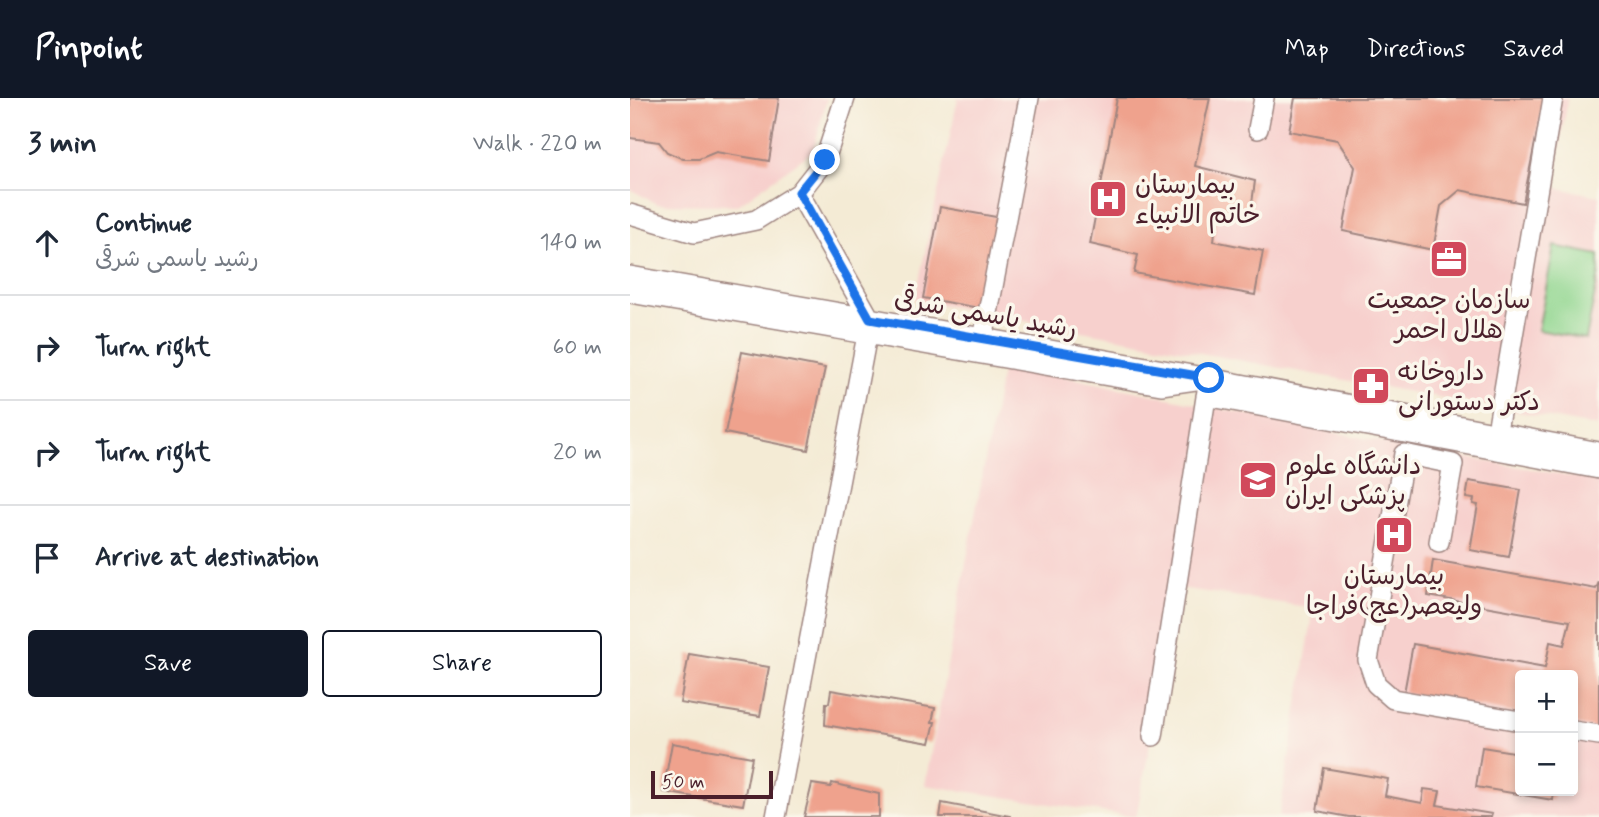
<!DOCTYPE html>
<html lang="en">
<head>
<meta charset="utf-8">
<style>
  body { margin:0; font-family:Mynerve,"Playpen Sans Arabic",sans-serif; background:#f2f2f3; color:#1f2937 }
  .controls { position:absolute; right:21px; bottom:21px; display:grid; overflow:hidden; border-radius:7px; box-shadow:0 4px 10px #0003 }
  .controls button { width:63px; height:63px; display:grid; place-items:center; padding:0; border:0; border-bottom:2px solid #e0e1e3; background:#fff; color:#1f2937; font:35px sans-serif }
  .scale { position:absolute; left:21px; bottom:18px; width:122px; box-sizing:border-box; padding-left:7px; border:4px solid #4a1f2b; border-top:0; font-size:19px; line-height:24px; white-space:nowrap; color:#4a1f2b; -webkit-text-stroke:5px #fbf7ec; paint-order:stroke }
  .stop { position:absolute; width:21px; height:21px; margin:-16px; border:5px solid #1a73e8; border-radius:50%; background:#fff }
  .stop.end { background:#1a73e8; border-color:#fff; box-shadow:0 2px 7px #0008 }
  .list { margin:0; padding:0; list-style:none }
  h2 { display:flex; justify-content:space-between; align-items:center; height:91px; margin:0; padding:0 28px; font-size:30px }
  h2 small { font-size:23px; font-weight:400; color:#747a83 }
  .list li { display:grid; grid-template-columns:46px 1fr auto; gap:21px; align-items:center; box-sizing:border-box; height:105px; padding:0 28px; border-top:2px solid #e0e1e3 }
  .list b { display:block; font-size:26px; white-space:nowrap }
  .list p { margin:0; font-size:23px; white-space:nowrap; color:#747a83 }
  .list em { font-size:23px; font-style:normal; color:#747a83 }
  .actions { display:flex; gap:14px; padding:21px 28px }
  .actions a { flex:1; padding:16px 0; border:2px solid #111827; border-radius:7px; text-align:center; font-size:24px; color:#111827 }
  .actions .main { background:#111827; color:#fff }
  .icon { flex:none; width:38px; height:38px; fill:none; stroke:currentColor; stroke-width:2; stroke-linecap:round; stroke-linejoin:round }
  .map { position:relative; flex:none; width:969px; height:719px; overflow:hidden }
  header { display:flex; align-items:center; gap:42px; box-sizing:border-box; height:98px; padding:0 35px; background:#111827; color:#fff }
  header strong { font-size:33px }
  nav { display:flex; gap:38px; margin-inline-start:auto; font-size:24px }
  main { display:flex }
  aside { flex:1; background:#fff }
  .map>svg:first-child { display:block }
  .built { fill:#f7d0cd; fill-rule:evenodd }
  .green { fill:#90d68f; stroke:#6d7a5d; stroke-width:2 }
  .building { fill:#efa28d }
  .lines { fill:none; stroke-linecap:round; stroke-linejoin:round }
  .minor-casing { stroke:#9f8580; stroke-width:22 }
  .minor { stroke:#fff; stroke-width:19 }
  .route { stroke:#1a73e8; stroke-width:9 }
  .labels { text-anchor:middle; stroke-width:7; stroke-linejoin:round; paint-order:stroke }
  .poi-label { font-size:26px; fill:#4a1f2b; stroke:#fbf7ec; text-anchor:start }
  .street-label { font-size:26px; fill:#4a1f2b; stroke:#fbf7ec }
</style>
</head>
<body>
<header>
<strong>Pinpoint</strong>
<nav><a>Map</a><a>Directions</a><a>Saved</a></nav>
</header>
<main>
<aside>
<h2>3 min<small>Walk · 220 m</small></h2>
<ul class="list">
<li><svg class="icon" aria-label="ahead" viewBox="0 0 24 24"><path d="M12 20V5M6 11l6-6 6 6"/></svg><div><b>Continue</b><p>رشید یاسمی شرقی</p></div><em>140 m</em></li>
<li><svg class="icon" aria-label="right" viewBox="0 0 24 24"><path d="M7 20v-9h11M14 6l5 5-5 5"/></svg><div><b>Turn right</b></div><em>60 m</em></li>
<li><svg class="icon" aria-label="right" viewBox="0 0 24 24"><path d="M7 20v-9h11M14 6l5 5-5 5"/></svg><div><b>Turn right</b></div><em>20 m</em></li>
<li><svg class="icon" aria-label="arrive" viewBox="0 0 24 24"><path d="M6 21V4h12l-3 4 3 4H6"/></svg><div><b>Arrive at destination</b></div></li>
</ul>
<div class="actions"><a class="main">Save</a><a>Share</a></div>
</aside>
<div class="map">
<svg width="969" height="719" viewBox="0 0 969 719">
  <rect width="100%" height="100%" fill="#fbf7ec"/>
  <filter id="ink" filterUnits="userSpaceOnUse"><feTurbulence type="fractalNoise" baseFrequency=".0143" numOctaves="2"/><feDisplacementMap in="SourceGraphic" scale="14" xChannelSelector="R" yChannelSelector="G"/><feConvolveMatrix kernelMatrix="1 2 1 2 8 2 1 2 1" color-interpolation-filters="sRGB"/></filter>
  <filter id="wash" filterUnits="userSpaceOnUse"><feTurbulence type="fractalNoise" baseFrequency=".00686" numOctaves="4" result="noise"/><feDisplacementMap in="SourceGraphic" scale="28" xChannelSelector="R" yChannelSelector="G"/><feGaussianBlur stdDeviation="1.57" result="paint"/><feColorMatrix in="noise" values="0 0 0 0 0 0 0 0 0 0 0 0 0 0 0 0 0 1.4 0 .05"/><feComposite in="paint" operator="in"/></filter>
  <g filter="url(#wash)">
    <rect width="100%" height="100%" fill="#f4ebd5"/>
    <!-- built -->
    <path class="built" d="M0,0H197L183,53L108,107L27,106L0,91Z
      M328,0H938L923,89L969,98V329L285,202Z
      M373,266L766,347L969,383V719H649L684,510L550,490L506,719L295,687ZM890,577H943V693H890Z"/>
    <!-- green -->
    <path class="green" d="M924,148L969,157V174L956,241L908,232Z"/>
    <g id="blocks">
      <!-- building -->
      <path class="building" d="M0,0H149L139,63L86,54L69,61H53L37,54L29,44L0,40Z
        M487,0H580L565,68L625,83L620,120L587,115L584,143L633,153L625,197L504,175L508,157L460,146Z
        M665,0H914L893,105L830,92L811,108L803,152L713,133L725,69L707,42L659,33Z
        M310,109L372,120L355,211L293,200Z
        M112,254L195,270L178,352L95,335Z
        M839,383L891,392L879,459L840,452L848,407L843,406L844,401L836,400Z
        M803,462L966,491L969,484V631L943,626V577H890V616L774,595L783,546L915,570L920,544L934,547L940,523L798,498Z
        M59,556L139,569L130,618L50,605Z
        M201,592L305,610L302,624H305L300,645L195,627L196,605H199Z
        M42,645L122,659L113,707L33,694Z
        M852,649L890,655V693H924L923,702L846,689Z
        M694,670L758,681L755,698L792,705L794,691L810,693L807,707L862,716L861,719H719L687,713Z
        M202,685L249,696V719H174L182,686L201,689Z
        M312,705L380,718V719H310Z"/>
    </g>
  </g>
  <g filter="url(#ink)">
    <use href="#blocks" fill-opacity="0" stroke="#9f8580" stroke-width="2"/>
    <g class="lines">
      <!-- minor casing -->
      <g class="minor-casing">
        <path id="minor" d="M628,31L634,0
          M0,116L64,135L126,122L169,95
          M0,178L579,280L969,354
          M0,195L531,287L579,280L523,638
          M353,241L399,0
          M576,298L969,371
          M867,333L923,0
          M809,444L823,366L774,356L738,562L746,586L763,601L890,623
          M943,633L969,637
          M146,719L240,221L169,95L195,62L215,0"/>
      </g>
      <!-- minor -->
      <use href="#minor" class="minor"/>
    </g>
  </g>
  <g class="lines" filter="url(#ink)">
    <!-- route -->
    <path class="route" d="M195,62L169,94L240,221L579,280"/>
  </g>
  <!-- icons -->
  <defs>
    <g id="hospital-square" transform="scale(2.0125)"><rect x="-9" y="-9" width="18" height="18" rx="4" fill="#d1495b" stroke="#fbf7ec"/><path d="M-5-5h3v3.5h4V-5h3V5h-3V1.5h-4V5h-3Z" fill="#fff"/></g>
    <g id="office-square" transform="scale(2.0125)"><rect x="-9" y="-9" width="18" height="18" rx="4" fill="#d1495b" stroke="#fbf7ec"/><path d="M-6-3h4V-5.5h4V-3h4V5H-6ZM-1-4.5V-3h2v-1.5ZM-6 0V1H6V0Z" fill="#fff"/></g>
    <g id="pharmacy-square" transform="scale(2.0125)"><rect x="-9" y="-9" width="18" height="18" rx="4" fill="#d1495b" stroke="#fbf7ec"/><path d="M-2-6h4v4h4v4h-4v4h-4v-4h-4v-4h4Z" fill="#fff"/></g>
    <g id="university-square" transform="scale(2.0125)"><rect x="-9" y="-9" width="18" height="18" rx="4" fill="#d1495b" stroke="#fbf7ec"/><path d="M0-5L7-2L0 1L-7-2ZM-4 1L0 2.5L4 1V4Q0 6-4 4Z" fill="#fff"/></g>
  </defs>
  <g fill-rule="evenodd">
    <use href="#hospital-square" x="478" y="101"/>
    <use href="#office-square" x="819" y="161"/>
    <use href="#pharmacy-square" x="741" y="288"/>
    <use href="#university-square" x="628" y="382"/>
    <use href="#hospital-square" x="764" y="437"/>
  </g>
  <g class="labels">
    <!-- poi labels -->
    <g class="poi-label">
      <text x="505" y="95">بیمارستان<tspan x="505" dy="30">خاتم الانبیاء</tspan></text>
      <text x="819" y="210" text-anchor="middle">سازمان جمعیت<tspan x="819" dy="30">هلال احمر</tspan></text>
      <text x="768" y="282">داروخانه<tspan x="768" dy="30">دکتر دستورانی</tspan></text>
      <text x="655" y="376">دانشگاه علوم<tspan x="655" dy="30">پزشکی ایران</tspan></text>
      <text x="764" y="486" text-anchor="middle">بیمارستان<tspan x="764" dy="30">ولیعصر(عج)فراجا</tspan></text>
    </g>
    <!-- street labels -->
    <g class="street-label">
      <text transform="translate(356 215) rotate(10)" y="9">رشید یاسمی شرقی</text>
    </g>
  </g>
</svg>
<div class="controls">
<button>+</button>
<button>−</button>
</div>
<div class="scale">50 m</div>
<div class="stop" style="left:579px;top:280px"></div>
<div class="stop end" style="left:195px;top:62px"></div>
</div>
</main>
</body>
</html>
